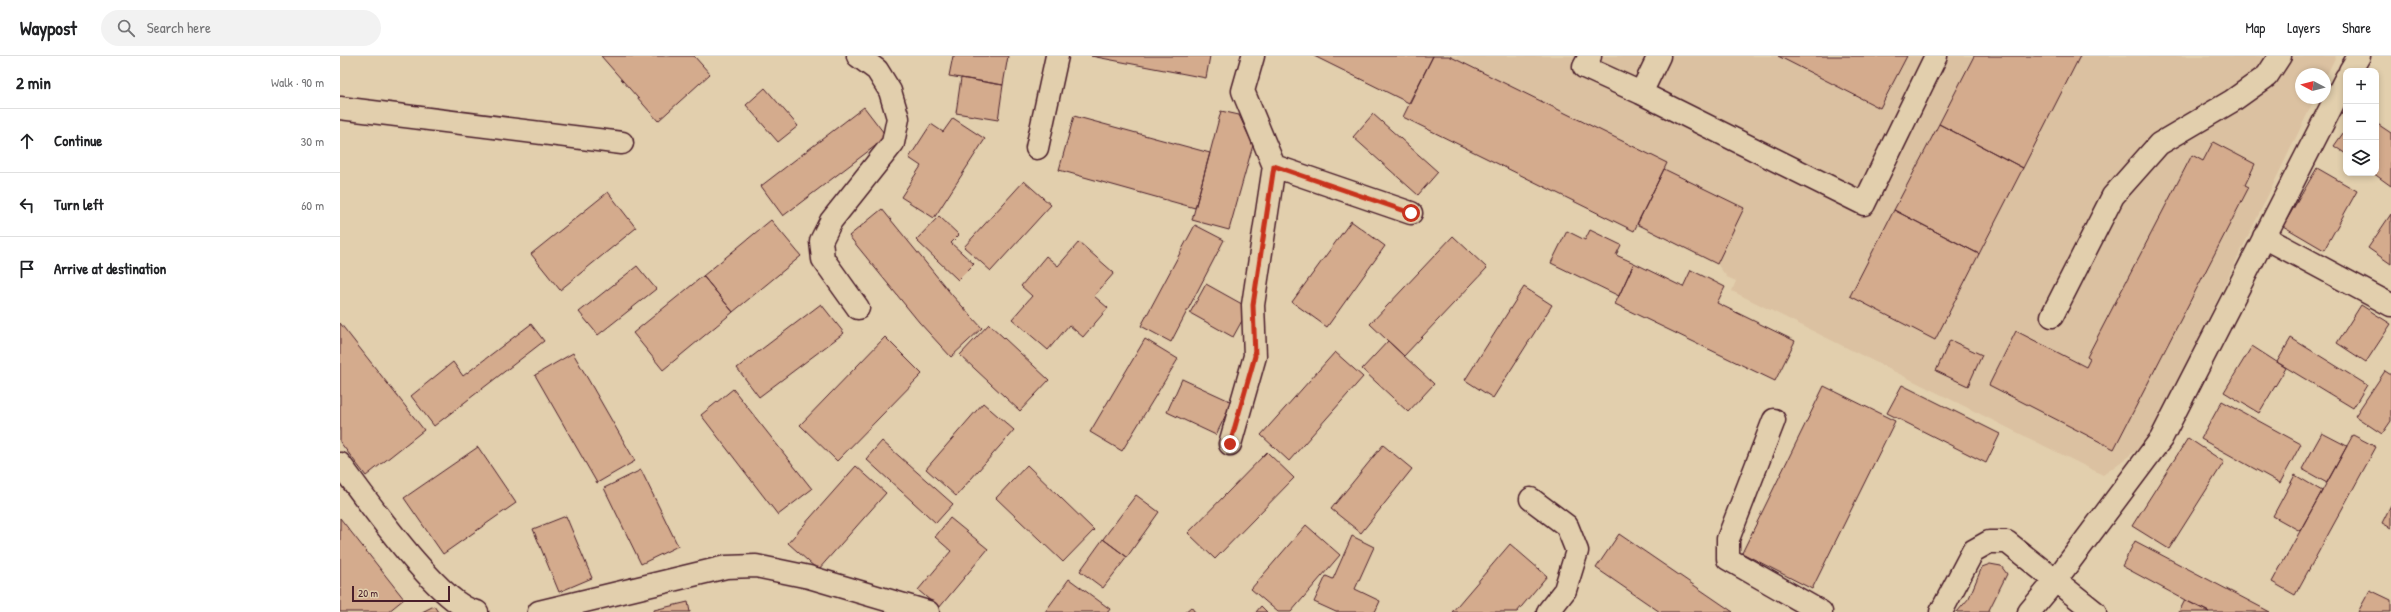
<!DOCTYPE html>
<html lang="en">
<head>
<meta charset="utf-8">
<style>
  body { margin:0; font-family:"Patrick Hand",sans-serif; background:#f2f2f2; color:#202124 }
  .controls { position:absolute; right:12px; top:12px; display:grid; overflow:hidden; border-radius:8px; box-shadow:0 2px 6px #0003 }
  .controls button { width:36px; height:36px; display:grid; place-items:center; padding:0; border:0; border-bottom:1px solid #e0e0e0; background:#fff; color:#202124; font:20px sans-serif }
  .compass { position:absolute; left:1955px; top:12px; width:36px; height:36px; border-radius:50%; background:#fff; box-shadow:0 2px 6px #0003; rotate:277deg }
  .scale { position:absolute; left:12px; bottom:10px; width:98px; box-sizing:border-box; padding-left:4px; border:2px solid #4a1f2b; border-top:0; font-size:11px; line-height:14px; white-space:nowrap; color:#4a1f2b; -webkit-text-stroke:3px #e2cfad; paint-order:stroke }
  .stop { position:absolute; width:12px; height:12px; margin:-9px; border:3px solid #c8321e; border-radius:50%; background:#fff }
  .stop.end { background:#c8321e; border-color:#fff; box-shadow:0 1px 4px #0008 }
  .list { margin:0; padding:0; list-style:none }
  h2 { display:flex; justify-content:space-between; align-items:center; height:52px; margin:0; padding:0 16px; font-size:17px }
  h2 small { font-size:13px; font-weight:400; color:#757577 }
  .list li { display:grid; grid-template-columns:26px 1fr auto; gap:12px; align-items:center; box-sizing:border-box; height:64px; padding:0 16px; border-top:1px solid #e0e0e0 }
  .list b { display:block; font-size:15px; white-space:nowrap }
  .list em { font-size:13px; font-style:normal; color:#757577 }
  .icon { flex:none; width:22px; height:22px; fill:none; stroke:currentColor; stroke-width:2; stroke-linecap:round; stroke-linejoin:round }
  .map { position:relative; flex:none; width:2051px; height:556px; overflow:hidden }
  header { display:flex; align-items:center; gap:24px; box-sizing:border-box; height:56px; padding:0 20px; background:#fff; border-bottom:1px solid #e0e0e0 }
  header strong { font-size:19px }
  nav { display:flex; gap:22px; margin-inline-start:auto; font-size:14px }
  .search { width:280px; height:36px; background:#f2f2f2; display:flex; align-items:center; gap:10px; box-sizing:border-box; padding:0 14px; border-radius:22px; color:#757577; font-size:15px }
  main { display:flex }
  aside { flex:1; background:#fff }
  .map>svg:first-child { display:block }
  .built { fill:#dbc1a1 }
  .building { fill:#d4ab8d; stroke:#4a1f2b }
  .lines { fill:none; stroke-linecap:round; stroke-linejoin:round }
  .minor-casing { stroke:#4a1f2b; stroke-width:25 }
  .minor { stroke:#e2cfad; stroke-width:22 }
  .route { stroke:#c8321e; stroke-width:5 }
</style>
</head>
<body>
<header>
<strong>Waypost</strong>
<div class="search"><svg class="icon" aria-label="search" viewBox="0 0 24 24"><circle cx="10" cy="10" r="6"/><path d="M15 15l6 6"/></svg>Search here</div>
<nav><a>Map</a><a>Layers</a><a>Share</a></nav>
</header>
<main>
<aside>
<h2>2 min<small>Walk · 90 m</small></h2>
<ul class="list">
<li><svg class="icon" aria-label="ahead" viewBox="0 0 24 24"><path d="M12 20V5M6 11l6-6 6 6"/></svg><div><b>Continue</b></div><em>30 m</em></li>
<li><svg class="icon" aria-label="left" viewBox="0 0 24 24"><path d="M17 20v-9H6M10 6l-5 5 5 5"/></svg><div><b>Turn left</b></div><em>60 m</em></li>
<li><svg class="icon" aria-label="arrive" viewBox="0 0 24 24"><path d="M6 21V4h12l-3 4 3 4H6"/></svg><div><b>Arrive at destination</b></div></li>
</ul>
</aside>
<div class="map">
<svg width="2051" height="556" viewBox="0 0 2051 556">
  <rect width="100%" height="100%" fill="#e2cfad"/>
  <filter id="ink" filterUnits="userSpaceOnUse"><feTurbulence type="fractalNoise" baseFrequency=".025" numOctaves="2"/><feDisplacementMap in="SourceGraphic" scale="8" xChannelSelector="R" yChannelSelector="G"/><feConvolveMatrix kernelMatrix="1 2 1 2 8 2 1 2 1" color-interpolation-filters="sRGB"/></filter>
  <g filter="url(#ink)">
    <!-- built -->
    <path class="built" d="M974,0H1996L1985,22V18H1961V42H1975L1809,385L1763,419L1392,235L1396,225L1387,221L1377,208L1297,168L1294,175L1063,61L1069,47Z"/>
    <!-- building -->
    <path class="building" d="M261,0H354L370,18L318,65Z
      M613,0H668L663,29L609,20Z
      M751,0H870L866,22Z
      M974,0H1093L1069,47Z
      M1093,0H1109L1327,107L1294,175L1063,61Z
      M1438,0H1567L1540,52Z
      M1634,0H1740L1683,112L1599,68Z
      M621,22L663,29L658,64L616,57Z
      M425,32L458,70L438,86L406,49Z
      M524,51L547,81L443,160L421,130Z
      M881,55L899,59L913,89L889,174L852,164Z
      M1033,58L1098,116L1078,139L1013,81Z
      M734,60L870,97L855,152L719,114Z
      M613,62L645,83L594,162L561,141L581,110L569,102L591,68L603,76Z
      M2036,67L2051,77V130L2033,117H2036Z
      M1599,68L1683,112L1639,198L1554,154Z
      M2006,73V98L1994,90Z
      M1873,86L1915,108L1905,129L1909,131L1774,393L1649,329L1676,275L1746,311L1750,303L1747,301L1852,99L1863,105Z
      M1977,112L2017,135L1984,194L1943,170Z
      M1324,113L1404,152L1377,208L1297,168Z
      M684,125L711,149L651,215L624,191Z
      M268,136L296,172L220,234L191,198Z
      M542,153L612,239L642,272L611,301L579,266L509,180Z
      M1554,154L1639,198L1595,284L1510,240Z
      M2051,158V208L2028,192Z
      M599,160L619,179L611,187L634,208L618,224L576,184Z
      M431,164L461,200L393,256L363,220Z
      M1011,165L1045,190L987,271L952,246Z
      M855,169L884,184L831,286L801,270Z
      M1250,174L1281,189L1276,199L1294,207L1279,240L1211,207L1227,175L1245,184Z
      M1113,180L1147,212L1064,300L1030,268Z
      M739,186L774,217L754,240L768,252L743,281L729,269L708,294L672,263L692,240L681,230L706,200L718,210Z
      M1294,207L1343,231L1351,214L1385,231L1377,247L1455,285L1435,325L1275,248Z
      M297,210L316,233L258,279L239,256Z
      M363,220L393,256L323,314L293,277Z
      M866,228L909,252L893,281L850,257Z
      M1184,231L1212,249L1153,342L1125,324Z
      M481,248L504,277L419,341L397,312Z
      M2021,249L2051,268L2026,306L1997,287Z
      M0,267L84,374L26,420L0,386Z
      M191,268L204,285L94,370L71,340L113,306L123,320Z
      M649,268L709,324L680,355L620,299Z
      M545,281L582,318L497,405L460,369Z
      M1951,282L2027,329L2013,352L1937,306Z
      M805,283L838,303L782,395L750,376Z
      M1610,284L1642,299L1628,330L1596,315Z
      M1048,285L1094,328L1068,356L1022,313Z
      M1912,290L1946,312L1919,357L1884,336Z
      M995,296L1023,321L949,405L921,379Z
      M233,297L295,405L257,427L195,319Z
      M2045,315L2051,319V365L2042,378L2015,360Z
      M842,323L892,346L876,379L827,356Z
      M1562,329L1660,378L1646,407L1547,357Z
      M1484,330L1555,365L1472,533L1402,497Z
      M393,333L472,433L438,459L361,359Z
      M1882,345L1961,388L1940,427L1861,383Z
      M643,347L674,374L616,440L586,413Z
      M1982,377L2007,390L1987,427L1962,413Z
      M2013,379L2036,391L1955,539L1932,526Z
      M1848,382L1884,406L1829,493L1792,470Z
      M542,385L613,448L596,467L526,403Z
      M1043,389L1072,413L1021,477L991,453Z
      M138,391L176,447L103,498L64,442Z
      M927,396L954,422L875,503L848,477Z
      M687,409L754,474L723,506L656,442Z
      M516,410L546,437L478,514L448,487Z
      M301,414L338,490L301,508L264,432Z
      M1955,419L1982,435L1960,475L1933,460Z
      M796,439L819,456L787,501L763,483Z
      M2051,449V472L2042,467Z
      M226,460L252,522L219,536L193,473Z
      M0,462L64,543L48,556H0Z
      M610,462L648,493L599,552L578,534L611,495L595,481Z
      M966,469L1000,499L951,556H938L911,533Z
      M1279,478L1393,556H1320L1256,512Z
      M1012,480L1034,491L1015,533L1040,545L1035,556H996L974,546L986,520L993,523Z
      M763,483L787,501L763,532L740,515Z
      M1795,485L1930,556H1869L1845,544L1782,510Z
      M1170,488L1207,520L1177,556H1112Z
      M1650,508L1661,510L1667,518L1648,556H1617L1629,542L1642,511Z
      M729,523L770,553L768,556H705Z
      M2030,534L2051,544V556H2018Z
      M1845,544L1869,556H1839Z
      M348,546L350,556H314V554Z
      M94,550L98,556H82Z
      M921,550L927,556H916Z
      M851,551L855,556H845Z"/>
    <g class="lines">
      <!-- minor casing -->
      <g class="minor-casing">
        <path id="minor" d="M518,0L537,14L550,35L558,62L553,87L491,165L481,185L483,203L518,252
          M1250,0L1244,11L1301,37
          M1319,0L1301,37L1524,148L1596,0
          M2010,15L2019,0
          M0,52L282,87
          M697,92L717,0
          M934,110L1071,157
          M1924,181L2051,249
          M1712,260L1773,140L1819,88L1892,45L1927,20L1940,0
          M1434,364L1388,483V503L1481,556
          M890,388L915,300L913,249L934,110L903,35L913,0
          M0,408C25,441 100,550 137,556
          M1191,443L1227,470L1237,495L1225,534L1208,556
          M199,556L386,511L416,510L469,521L588,556
          M1601,556L1633,495L1649,486H1667L1755,556
          M1689,556L1715,525L1821,383L2006,22"/>
      </g>
      <!-- minor -->
      <use href="#minor" class="minor"/>
    </g>
  </g>
  <g class="lines" filter="url(#ink)">
    <!-- route -->
    <path class="route" d="M890,388L915,300L913,249L934,110L1071,157"/>
  </g>
</svg>
<div class="controls">
<button>+</button>
<button>−</button>
<button><svg class="icon" aria-label="layers" viewBox="0 0 24 24"><path d="M12 4l9 5-9 5-9-5zM3 14l9 5 9-5"/></svg></button>
</div>
<svg class="compass" viewBox="-18 -18 36 36"><path d="M0-13l5 13h-10z" fill="#e53935"/><path d="M0 13l5-13h-10z" fill="#757577"/></svg>
<div class="scale">20 m</div>
<div class="stop" style="left:1071px;top:157px"></div>
<div class="stop end" style="left:890px;top:388px"></div>
</div>
</main>
</body>
</html>
